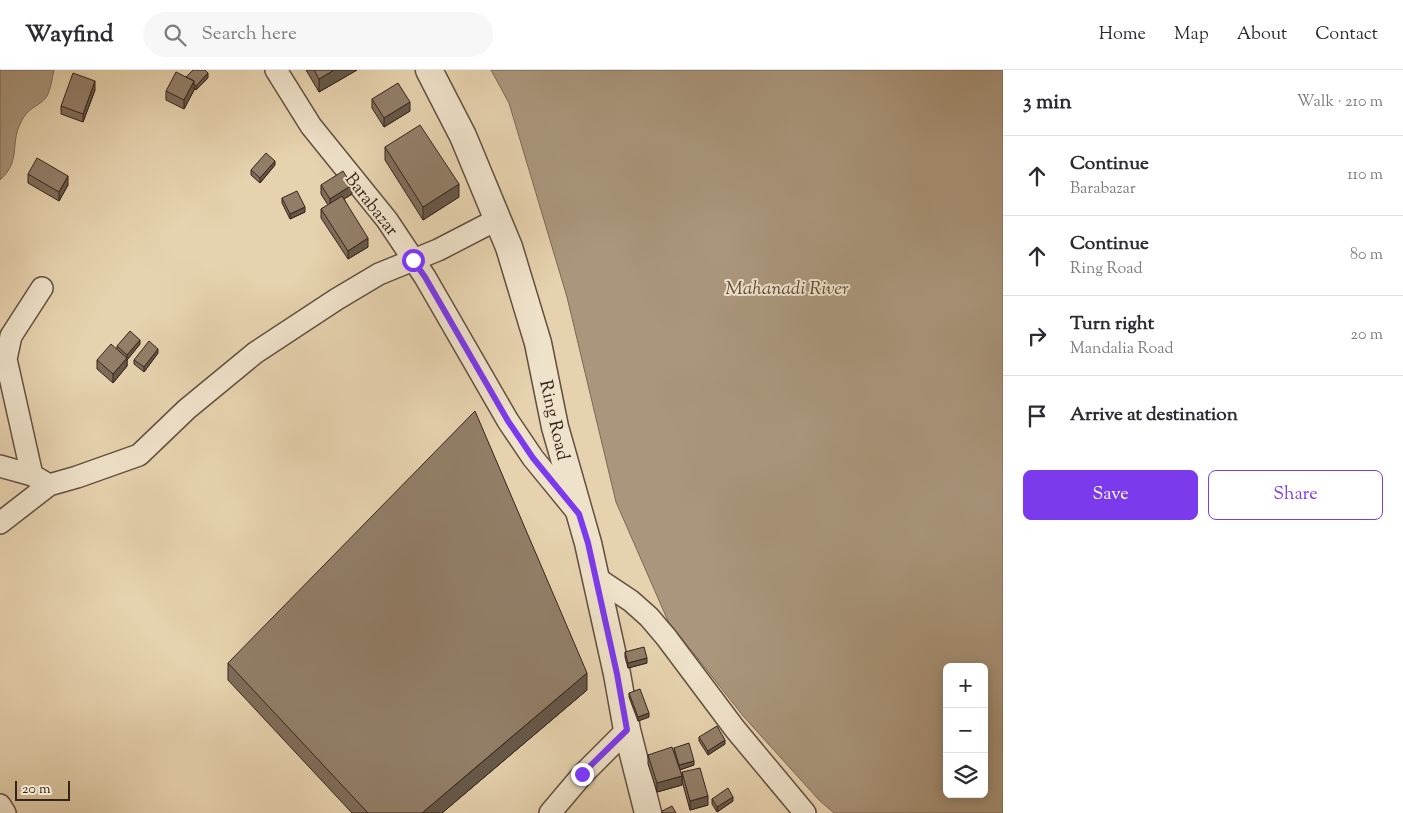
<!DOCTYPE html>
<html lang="en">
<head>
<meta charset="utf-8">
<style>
  body { margin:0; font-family:"Sorts Mill Goudy",serif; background:#f7f7f7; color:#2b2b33 }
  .controls { position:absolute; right:15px; bottom:15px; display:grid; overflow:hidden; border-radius:8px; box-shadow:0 2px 12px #0003 }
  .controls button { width:45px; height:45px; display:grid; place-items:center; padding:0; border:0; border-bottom:1px solid #e1e1e2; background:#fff; color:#2b2b33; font:25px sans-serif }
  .scale { position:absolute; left:15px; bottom:12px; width:55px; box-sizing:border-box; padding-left:5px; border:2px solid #37231c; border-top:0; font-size:14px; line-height:18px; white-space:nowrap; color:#37231c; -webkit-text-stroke:4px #efe2ca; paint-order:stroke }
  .stop { position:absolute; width:15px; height:15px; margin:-11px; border:4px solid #7c3aed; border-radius:50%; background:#fff }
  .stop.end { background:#7c3aed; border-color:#fff; box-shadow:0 1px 5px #0008 }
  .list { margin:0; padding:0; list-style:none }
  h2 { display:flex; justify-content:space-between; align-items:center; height:65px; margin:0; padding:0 20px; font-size:21px }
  h2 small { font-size:16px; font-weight:400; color:#7c7c81 }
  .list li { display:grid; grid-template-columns:32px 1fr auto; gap:15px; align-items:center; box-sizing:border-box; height:80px; padding:0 20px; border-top:1px solid #e1e1e2 }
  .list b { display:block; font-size:19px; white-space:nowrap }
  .list p { margin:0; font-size:16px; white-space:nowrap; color:#7c7c81 }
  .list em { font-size:16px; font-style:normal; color:#7c7c81 }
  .actions { display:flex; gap:10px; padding:15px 20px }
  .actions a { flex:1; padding:11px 0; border:1px solid #7c3aed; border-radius:8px; text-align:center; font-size:18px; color:#7c3aed }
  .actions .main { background:#7c3aed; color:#fff }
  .icon { flex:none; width:28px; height:28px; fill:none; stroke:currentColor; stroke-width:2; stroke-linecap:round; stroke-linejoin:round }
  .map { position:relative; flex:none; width:1003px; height:743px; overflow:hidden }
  header { display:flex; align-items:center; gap:30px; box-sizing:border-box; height:70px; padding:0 25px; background:#fff; border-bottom:1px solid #e1e1e2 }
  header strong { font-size:24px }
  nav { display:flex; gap:28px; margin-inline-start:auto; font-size:18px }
  .search { width:350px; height:45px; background:#f7f7f7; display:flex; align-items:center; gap:12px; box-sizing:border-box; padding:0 18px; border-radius:28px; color:#7c7c81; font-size:19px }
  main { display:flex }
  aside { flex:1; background:#fff }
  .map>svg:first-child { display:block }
  .water { fill:#aa967c; stroke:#7c6856; fill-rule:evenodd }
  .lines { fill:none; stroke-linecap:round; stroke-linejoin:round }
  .minor-casing { stroke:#634f40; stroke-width:24 }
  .tertiary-casing { stroke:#634f40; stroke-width:29 }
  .minor { stroke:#efe2ca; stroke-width:21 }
  .tertiary { stroke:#efe2ca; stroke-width:26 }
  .wall { fill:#7e6c59; stroke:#37231c }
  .shaded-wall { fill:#665849; stroke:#37231c }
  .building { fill:#927e68; stroke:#37231c }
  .route { stroke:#7c3aed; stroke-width:6 }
  .labels { text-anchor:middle; stroke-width:4; stroke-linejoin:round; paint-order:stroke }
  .street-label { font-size:18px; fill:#37231c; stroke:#efe2ca }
  .water-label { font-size:19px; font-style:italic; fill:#5a4639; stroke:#efe2ca }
</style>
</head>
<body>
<header>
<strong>Wayfind</strong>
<div class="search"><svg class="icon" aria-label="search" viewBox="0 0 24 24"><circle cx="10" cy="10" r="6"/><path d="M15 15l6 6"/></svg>Search here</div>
<nav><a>Home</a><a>Map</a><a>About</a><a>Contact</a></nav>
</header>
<main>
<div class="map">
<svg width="1003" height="743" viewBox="0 0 1003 743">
  <rect width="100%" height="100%" fill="#e6d2ae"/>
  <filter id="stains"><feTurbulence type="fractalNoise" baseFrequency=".004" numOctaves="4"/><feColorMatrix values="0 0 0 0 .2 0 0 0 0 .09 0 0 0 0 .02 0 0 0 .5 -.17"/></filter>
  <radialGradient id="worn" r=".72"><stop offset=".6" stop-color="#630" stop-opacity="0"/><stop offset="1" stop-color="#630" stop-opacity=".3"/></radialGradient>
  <!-- water -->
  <path class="water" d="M0,0H54C52,8 51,19 47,26C43,33 34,36 29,41C25,44 22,50 20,54C10,76 21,91 0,110Z
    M491,0H1003V743H834L819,730L744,647L668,551L616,432L567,227L509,33ZM947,597H984V724H947Z"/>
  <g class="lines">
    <!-- minor casing -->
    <g class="minor-casing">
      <path id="minor" d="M276,0L311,56L387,150L425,207L508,351L533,388L578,443
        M0,396L32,405L49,415L77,407L139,385L187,339L255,283L337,229L379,204L438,180L498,149
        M32,405L6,289L11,266L42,218
        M0,453L49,415
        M595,507L631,531L649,547L666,567L735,659L805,743
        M0,735L5,743
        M550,743L583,704L627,660"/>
    </g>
    <!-- tertiary casing -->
    <g class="tertiary-casing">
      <path id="tertiary" d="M429,0L463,66L509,177L538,273L555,357L588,473L617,604L627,660L648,743"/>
    </g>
    <!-- minor -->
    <use href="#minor" class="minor"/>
    <!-- tertiary -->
    <use href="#tertiary" class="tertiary"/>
  </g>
  <!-- wall -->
  <path class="wall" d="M306,0H357L319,22Z
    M186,8H208L196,20L194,18V20L184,39L166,30V21Z
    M95,20L83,52L61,44V36Z
    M372,29L410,41L384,57L372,38Z
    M385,77L459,127L423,150L385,90Z
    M275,95L260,113L251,105V100Z
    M28,104L68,115L59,131L28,113Z
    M321,115L352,124L344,129L368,177L348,189L321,148V139L328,135L321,124Z
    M282,128L305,142L290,149L282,133Z
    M140,274L127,290V296L113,313L97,299V290L117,279V276Z
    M158,283L144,302L134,294V290Z
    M625,582L647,593L628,598L625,587Z
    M228,593L587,620L442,743H352L228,610Z
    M629,623L649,647L638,651L629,627Z
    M699,667L725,674L708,685L699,671Z
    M674,678L694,695L680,700L682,715L657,722L648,694V685L674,683Z
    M682,702L708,735L690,740L682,711Z
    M712,729L733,731L717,742L712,734Z"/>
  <!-- shaded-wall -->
  <path class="shaded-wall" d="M334,0H357L319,22V9Z
    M208,3V8L196,20V16Z
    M95,11V20L83,52V44Z
    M194,11V20L184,39V30Z
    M410,32V41L384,57V48Z
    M275,91V95L260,113V108Z
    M68,106V115L59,131V122Z
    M459,114V127L423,150V137Z
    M352,115V124L330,138V129Z
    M305,137V142L290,149V144Z
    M368,168V177L348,189V181Z
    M140,270V274L127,290V296L113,313V304L127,288V285Z
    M158,279V283L144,302V297Z
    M647,588V593L628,598V593Z
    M587,603V620L442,743H422Z
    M649,643V647L638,651V647Z
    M725,670V674L708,685V681Z
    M694,691V695L679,700V695Z
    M682,706V715L657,722V713Z
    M708,726V735L690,740V731Z
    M733,727V731L717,742V737Z"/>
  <!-- building -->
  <path class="building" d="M193,0H205L208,3L196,16L194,14V11L186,7Z
    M314,0H334L319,9Z
    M176,2L194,11L184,30L166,21Z
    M73,3L95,11L83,44L61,36Z
    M398,13L410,32L384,48L372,29Z
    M420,55L459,114L423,137L385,77Z
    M266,83L275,91L260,108L251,100Z
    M37,88L68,106L59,122L28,104Z
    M343,101L352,115L330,129L321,115Z
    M297,121L305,137L290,144L282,128Z
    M342,126L368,168L348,181L321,139Z
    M130,261L140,270L127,285L117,276Z
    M149,271L158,279L144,297L134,290Z
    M111,274L127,288L113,304L97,290Z
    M475,341L587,603L422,743H368L228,593Z
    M644,577L647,588L628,593L625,582Z
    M640,619L649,643L638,647L629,623Z
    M717,656L725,670L708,681L699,667Z
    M689,673L694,691L679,695L674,678Z
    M672,677L682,706L657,713L648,685Z
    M700,698L708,726L690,731L682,702Z
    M728,718L733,727L717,737L712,729Z
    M672,736L676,743H663L662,741Z"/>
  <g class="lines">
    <!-- route -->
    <path class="route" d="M413,190L425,207L508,351L533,388L579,444L588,473L617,604L627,660L582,704"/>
  </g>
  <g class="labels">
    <!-- street labels -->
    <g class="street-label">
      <text transform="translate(372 134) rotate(52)" y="6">Barabazar</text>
      <text transform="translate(555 350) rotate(77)" y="6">Ring Road</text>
    </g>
    <!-- water labels -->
    <g class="water-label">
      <text x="787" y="224">Mahanadi River</text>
    </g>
  </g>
  <rect width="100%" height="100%" filter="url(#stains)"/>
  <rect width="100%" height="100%" fill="url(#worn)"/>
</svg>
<div class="controls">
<button>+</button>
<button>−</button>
<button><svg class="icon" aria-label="layers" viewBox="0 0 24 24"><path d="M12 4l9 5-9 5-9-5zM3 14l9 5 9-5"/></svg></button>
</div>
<div class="scale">20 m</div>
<div class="stop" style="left:413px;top:190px"></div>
<div class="stop end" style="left:582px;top:704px"></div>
</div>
<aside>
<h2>3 min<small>Walk · 210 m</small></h2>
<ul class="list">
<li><svg class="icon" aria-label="ahead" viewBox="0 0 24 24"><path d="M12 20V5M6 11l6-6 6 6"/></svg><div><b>Continue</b><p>Barabazar</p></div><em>110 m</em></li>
<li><svg class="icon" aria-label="ahead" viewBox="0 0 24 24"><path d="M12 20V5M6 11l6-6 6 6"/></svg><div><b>Continue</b><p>Ring Road</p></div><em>80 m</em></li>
<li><svg class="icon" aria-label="right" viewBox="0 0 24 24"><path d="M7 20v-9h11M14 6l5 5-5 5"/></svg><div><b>Turn right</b><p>Mandalia Road</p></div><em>20 m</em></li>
<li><svg class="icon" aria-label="arrive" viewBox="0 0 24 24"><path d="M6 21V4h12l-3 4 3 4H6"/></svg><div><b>Arrive at destination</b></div></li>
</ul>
<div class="actions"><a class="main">Save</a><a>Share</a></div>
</aside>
</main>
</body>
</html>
